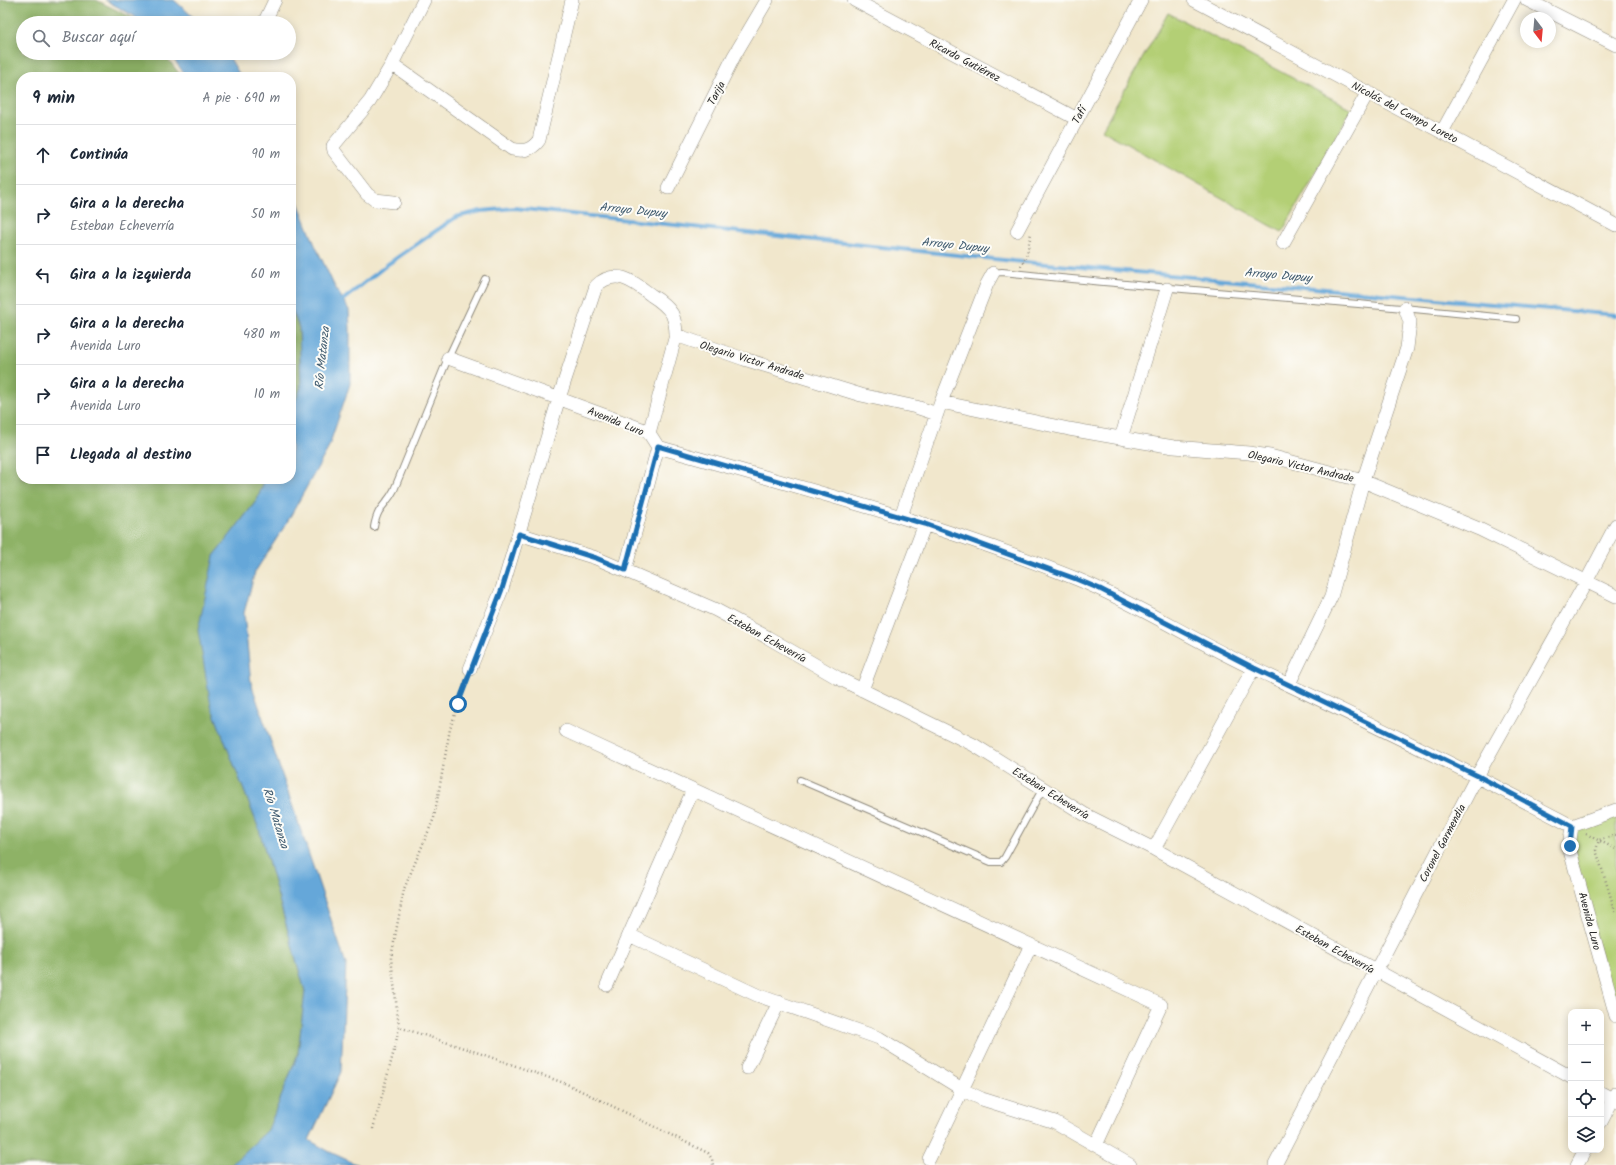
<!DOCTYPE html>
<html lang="es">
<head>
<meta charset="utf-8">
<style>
  body { margin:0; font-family:Kalam,sans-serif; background:#f6f6f7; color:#1f2937 }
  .controls { position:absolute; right:12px; bottom:12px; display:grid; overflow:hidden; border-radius:8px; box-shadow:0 2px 10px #0003 }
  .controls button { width:36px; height:36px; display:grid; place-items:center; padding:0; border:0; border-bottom:1px solid #e0e1e3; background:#fff; color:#1f2937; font:20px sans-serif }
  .compass { position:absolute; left:1520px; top:12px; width:36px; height:36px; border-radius:50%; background:#fff; box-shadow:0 2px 10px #0003; rotate:164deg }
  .stop { position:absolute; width:12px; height:12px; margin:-9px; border:3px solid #1f6fb2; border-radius:50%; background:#fff }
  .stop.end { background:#1f6fb2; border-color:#fff; box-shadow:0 1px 4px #0008 }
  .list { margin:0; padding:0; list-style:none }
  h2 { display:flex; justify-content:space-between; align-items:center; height:52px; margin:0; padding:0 16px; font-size:17px }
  h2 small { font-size:13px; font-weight:400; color:#747a83 }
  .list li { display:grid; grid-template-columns:26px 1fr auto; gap:12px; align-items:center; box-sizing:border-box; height:60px; padding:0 16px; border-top:1px solid #e0e1e3 }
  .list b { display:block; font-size:15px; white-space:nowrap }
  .list p { margin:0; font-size:13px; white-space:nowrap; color:#747a83 }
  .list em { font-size:13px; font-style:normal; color:#747a83 }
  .icon { flex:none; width:22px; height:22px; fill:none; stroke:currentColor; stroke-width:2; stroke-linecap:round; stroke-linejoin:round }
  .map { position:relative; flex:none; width:1616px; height:1165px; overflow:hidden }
  .search { position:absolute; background:#fff; box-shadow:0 2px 10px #0003; left:16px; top:16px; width:280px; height:44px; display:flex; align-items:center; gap:10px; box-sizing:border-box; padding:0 14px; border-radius:22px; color:#747a83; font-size:15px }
  .panel { position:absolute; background:#fff; box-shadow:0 2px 10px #0003; left:16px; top:72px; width:280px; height:412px; border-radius:16px }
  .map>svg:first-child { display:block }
  .green { fill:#b3cf75; stroke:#6f7d50 }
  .forest { fill:#8eb266; stroke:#5c6e48 }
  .water { fill:#65a7d9; stroke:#486982 }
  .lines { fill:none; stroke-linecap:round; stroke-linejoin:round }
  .stream { stroke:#65a7d9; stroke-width:4 }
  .lane-casing { stroke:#8e897c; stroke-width:8 }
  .street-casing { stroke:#8e897c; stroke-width:14 }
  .path { stroke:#8e897c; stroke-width:2.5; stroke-dasharray:1 3; stroke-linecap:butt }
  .lane { stroke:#fff; stroke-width:6 }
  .street { stroke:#fff; stroke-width:13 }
  .route { stroke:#1f6fb2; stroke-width:5 }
  .labels { text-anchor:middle; stroke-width:4; stroke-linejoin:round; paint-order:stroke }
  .street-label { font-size:11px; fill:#2b2b2b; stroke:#fdfcf7 }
  .water-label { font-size:12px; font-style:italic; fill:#425d71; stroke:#fdfcf7 }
</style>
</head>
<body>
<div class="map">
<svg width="1616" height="1165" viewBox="0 0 1616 1165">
  <rect width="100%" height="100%" fill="#fdfcf7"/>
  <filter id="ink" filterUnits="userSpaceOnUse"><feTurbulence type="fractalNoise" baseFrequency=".025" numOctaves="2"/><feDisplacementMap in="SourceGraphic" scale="8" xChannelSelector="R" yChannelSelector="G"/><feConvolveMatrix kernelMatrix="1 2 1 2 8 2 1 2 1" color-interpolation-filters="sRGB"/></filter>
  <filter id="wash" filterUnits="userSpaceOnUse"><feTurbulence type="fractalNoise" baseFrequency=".012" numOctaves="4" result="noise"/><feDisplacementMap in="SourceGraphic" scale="16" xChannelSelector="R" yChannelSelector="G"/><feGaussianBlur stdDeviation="0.9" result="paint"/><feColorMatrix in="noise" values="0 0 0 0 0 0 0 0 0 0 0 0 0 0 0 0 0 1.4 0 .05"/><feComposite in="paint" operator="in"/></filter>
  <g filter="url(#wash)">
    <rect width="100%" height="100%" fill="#f1e7cc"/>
    <!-- green -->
    <path class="green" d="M1168,13L1352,109L1282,232L1102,130Z
      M1616,810V1016L1569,837L1586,820Z"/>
    <!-- forest -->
    <path class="forest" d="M0,0H96L137,20L140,23H23V53H163L182,77H21V479H265L257,500L214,556L211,706L259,829L305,991L298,1054L268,1131L231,1165H0Z
      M291,309L299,328L301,387L291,413Z"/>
    <!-- water -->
    <path class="water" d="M105,0H174L200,23H142L134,16Z
      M169,53H227L241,77H187Z
      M291,185L315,245L334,285L349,310L350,328V384L328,449L286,524L255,572L244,613L251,683L346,964L341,1072L309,1140L328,1151L358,1165H231L268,1130L298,1054L305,991L259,829L211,706L198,630L214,556L257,500L265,479H291V413L301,387L299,328L291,306Z"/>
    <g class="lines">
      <!-- stream -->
      <path class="stream" d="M339,303L388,264L456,217L481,211L515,208L1013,261L1616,315"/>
    </g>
  </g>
  <g filter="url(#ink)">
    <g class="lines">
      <!-- lane casing -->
      <g class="lane-casing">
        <path id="lane" d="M993,273L1002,272C1173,290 1345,301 1516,319
          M374,527C378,505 386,506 394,490L448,358L485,279
          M800,780L991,862H1001L1005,857L1043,788"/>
      </g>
      <!-- street casing -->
      <g class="street-casing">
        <path id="street" d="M854,0L1077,119
          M1194,0L1616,225
          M1527,0L1616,45
          M264,23L275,0
          M392,64L512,149C524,152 532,150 539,140L572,0
          M1442,132L1514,0
          M668,188L734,56L767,0
          M394,202L375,200L367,194L334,151L333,146L370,101L392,64L424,0
          M1017,231L1141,0
          M1283,243L1368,92
          M448,358L642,429L649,433L658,447C799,487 941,524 1077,579C1138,604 1194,641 1255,669C1362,719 1468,771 1572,826
          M941,402L1069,429L1143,442L1174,447L1249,453L1270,456L1363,481L1479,529L1616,596
          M649,433L676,335
          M1121,438L1167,289
          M901,516L941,402L987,284L993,273
          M519,534L596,558L714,609L767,637L838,678L974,745L1084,814L1154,849L1571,1077
          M625,570L658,447
          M470,669L502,589L559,398L596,286C616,267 634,282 651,295C659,300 667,306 672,314C675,321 676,327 676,335L744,359L861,395L916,407L937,414
          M1289,684L1331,597L1363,481L1407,348L1410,322L1405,308
          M862,690L925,524
          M566,731L1161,1005L1096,1145
          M1572,826L1569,847L1616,1016
          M1572,826L1616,810
          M1154,849L1253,669
          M629,935L757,995L879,1038L965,1091L982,1099L1055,1122L1130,1165
          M607,985L693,790
          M747,1068L779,1002
          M1601,1093L1616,1101
          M1601,1122L1616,1093
          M929,1159L1031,945
          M1275,1165L1477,776L1587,580L1616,525
          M1577,1165L1585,1150"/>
      </g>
      <!-- path -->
      <path class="path" d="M1021,266L1027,254L1031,233
        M466,681L450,729L434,818L404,889L391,958L399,1027L476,1052L567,1084L708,1153L712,1159L713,1165
        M1586,834L1616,849
        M1616,835L1599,840L1596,850L1616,914
        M373,1129L395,1047L399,1027"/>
      <!-- lane -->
      <use href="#lane" class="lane"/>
      <!-- street -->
      <use href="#street" class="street"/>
    </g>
  </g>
  <g class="lines" filter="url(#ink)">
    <!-- route -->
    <path class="route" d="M458,704L502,589L519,534L596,558L625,570L658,446L925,524L1076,579L1100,589L1254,668L1478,776L1572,826L1570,846"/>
  </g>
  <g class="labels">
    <!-- street labels -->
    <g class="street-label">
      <text transform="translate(965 60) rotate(28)" y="4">Ricardo Gutiérrez</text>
      <text transform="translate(716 93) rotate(-63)" y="4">Tarija</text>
      <text transform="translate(1405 112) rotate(28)" y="4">Nicolás del Campo Loreto</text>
      <text transform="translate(1079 115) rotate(-62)" y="4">Tafí</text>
      <text transform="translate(752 360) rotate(17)" y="4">Olegario Victor Andrade</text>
      <text transform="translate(616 421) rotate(22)" y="4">Avenida Luro</text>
      <text transform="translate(1301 466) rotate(13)" y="4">Olegario Victor Andrade</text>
      <text transform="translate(767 638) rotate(29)" y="4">Esteban Echeverría</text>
      <text transform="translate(1051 793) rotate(32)" y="4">Esteban Echeverría</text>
      <text transform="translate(1442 843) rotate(-62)" y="4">Coronel Garmendia</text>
      <text transform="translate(1590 921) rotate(75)" y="4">Avenida Luro</text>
      <text transform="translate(1335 949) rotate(29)" y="4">Esteban Echeverría</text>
    </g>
    <!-- water labels -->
    <g class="water-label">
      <text transform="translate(633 210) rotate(6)" y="4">Arroyo Dupuy</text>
      <text transform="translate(955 245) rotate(6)" y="4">Arroyo Dupuy</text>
      <text transform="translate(1278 275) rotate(5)" y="4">Arroyo Dupuy</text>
      <text transform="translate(322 358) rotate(-84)" y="4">Río Matanza</text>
      <text transform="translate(276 818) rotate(73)" y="4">Río Matanza</text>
    </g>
  </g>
</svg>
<div class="controls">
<button>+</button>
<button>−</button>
<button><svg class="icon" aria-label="locate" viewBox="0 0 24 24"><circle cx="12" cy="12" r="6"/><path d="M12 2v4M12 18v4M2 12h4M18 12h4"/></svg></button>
<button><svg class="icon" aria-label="layers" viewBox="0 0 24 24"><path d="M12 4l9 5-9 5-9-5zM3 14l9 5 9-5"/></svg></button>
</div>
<svg class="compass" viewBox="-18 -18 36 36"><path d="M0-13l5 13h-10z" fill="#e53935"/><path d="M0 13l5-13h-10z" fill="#747a83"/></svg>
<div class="stop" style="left:458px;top:704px"></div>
<div class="stop end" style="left:1570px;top:846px"></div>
<div class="search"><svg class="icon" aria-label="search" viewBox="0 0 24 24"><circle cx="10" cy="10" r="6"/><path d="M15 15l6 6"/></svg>Buscar aquí</div>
<section class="panel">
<h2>9 min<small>A pie · 690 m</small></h2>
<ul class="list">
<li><svg class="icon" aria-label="ahead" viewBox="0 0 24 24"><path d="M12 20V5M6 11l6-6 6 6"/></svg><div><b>Continúa</b></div><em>90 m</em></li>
<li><svg class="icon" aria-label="right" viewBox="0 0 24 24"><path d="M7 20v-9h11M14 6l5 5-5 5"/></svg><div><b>Gira a la derecha</b><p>Esteban Echeverría</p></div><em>50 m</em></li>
<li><svg class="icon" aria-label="left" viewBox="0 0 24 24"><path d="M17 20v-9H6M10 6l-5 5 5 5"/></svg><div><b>Gira a la izquierda</b></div><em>60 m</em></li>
<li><svg class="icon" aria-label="right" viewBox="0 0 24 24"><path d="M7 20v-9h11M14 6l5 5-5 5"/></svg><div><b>Gira a la derecha</b><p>Avenida Luro</p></div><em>480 m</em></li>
<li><svg class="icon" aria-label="right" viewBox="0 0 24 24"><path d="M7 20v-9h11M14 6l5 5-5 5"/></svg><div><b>Gira a la derecha</b><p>Avenida Luro</p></div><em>10 m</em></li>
<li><svg class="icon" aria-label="arrive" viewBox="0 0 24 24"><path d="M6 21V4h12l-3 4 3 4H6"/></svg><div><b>Llegada al destino</b></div></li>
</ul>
</section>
</div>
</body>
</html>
